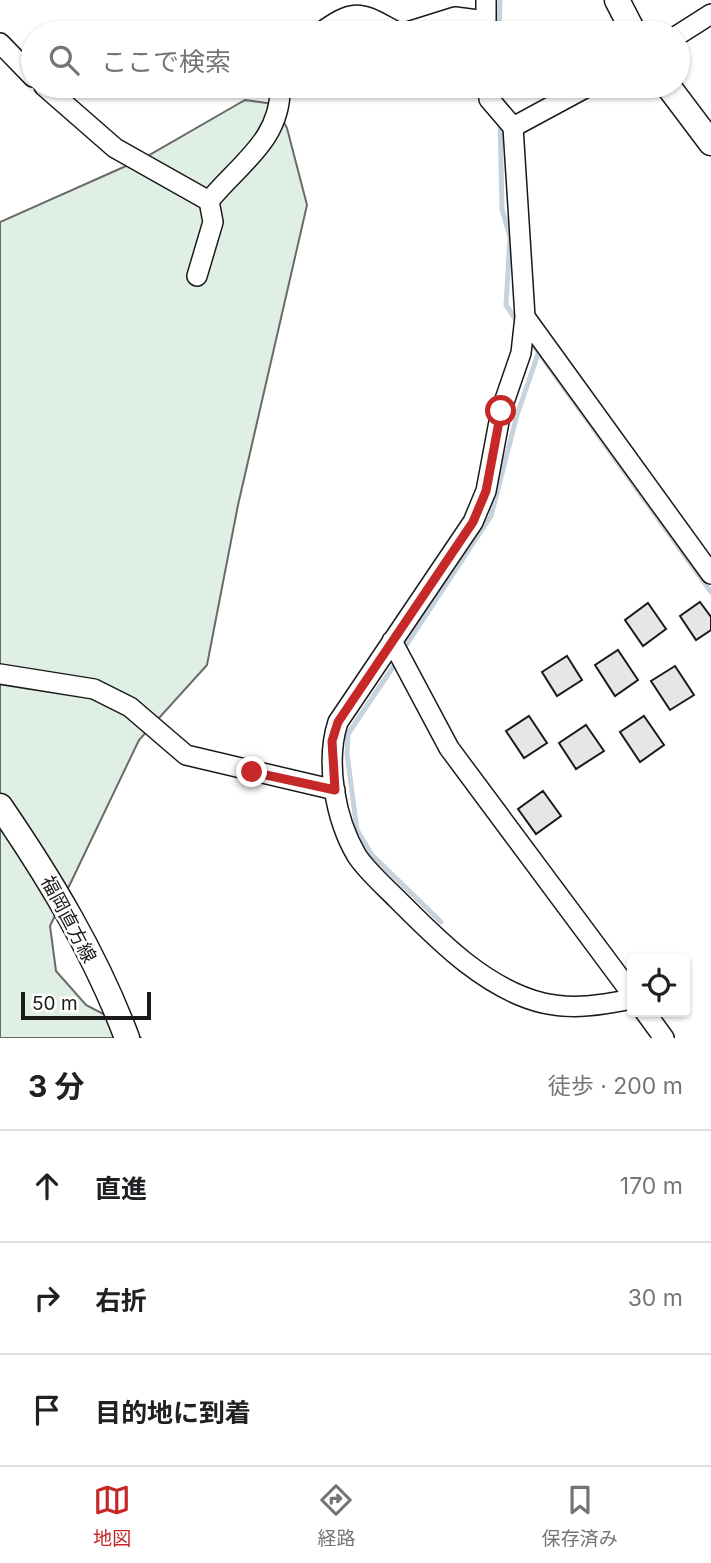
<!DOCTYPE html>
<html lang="ja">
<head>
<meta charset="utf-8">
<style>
  body { margin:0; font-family:Inter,"Noto Sans JP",sans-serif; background:#f2f2f2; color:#202124 }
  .controls { position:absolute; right:21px; bottom:21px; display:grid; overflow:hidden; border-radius:7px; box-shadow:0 2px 5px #0004 }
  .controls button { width:63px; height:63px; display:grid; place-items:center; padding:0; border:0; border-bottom:2px solid #e0e0e0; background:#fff; color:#202124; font:35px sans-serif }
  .scale { position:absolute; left:21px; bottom:18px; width:130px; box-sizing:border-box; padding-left:7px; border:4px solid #1a1a1a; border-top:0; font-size:19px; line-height:24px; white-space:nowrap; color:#1a1a1a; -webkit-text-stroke:5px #fff; paint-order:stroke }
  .stop { position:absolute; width:21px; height:21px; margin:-16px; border:5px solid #c62828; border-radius:50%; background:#fff }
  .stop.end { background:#c62828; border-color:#fff; box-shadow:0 2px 7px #0008 }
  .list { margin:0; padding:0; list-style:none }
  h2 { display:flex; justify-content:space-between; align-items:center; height:91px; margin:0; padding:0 28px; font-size:30px }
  h2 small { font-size:23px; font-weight:400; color:#757577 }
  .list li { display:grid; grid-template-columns:46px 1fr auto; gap:21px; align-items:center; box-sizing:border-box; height:112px; padding:0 28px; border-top:2px solid #e0e0e0 }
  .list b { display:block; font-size:26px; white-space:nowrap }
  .list em { font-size:23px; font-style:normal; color:#757577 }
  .icon { flex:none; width:38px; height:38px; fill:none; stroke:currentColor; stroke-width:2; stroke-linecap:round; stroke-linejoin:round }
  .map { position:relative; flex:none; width:711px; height:1038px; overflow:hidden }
  .search { position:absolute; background:#fff; box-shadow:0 2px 5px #0004; left:21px; right:21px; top:21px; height:77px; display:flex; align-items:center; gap:18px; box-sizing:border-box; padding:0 24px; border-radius:38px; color:#757577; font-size:26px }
  .sheet { height:427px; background:#fff }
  nav { display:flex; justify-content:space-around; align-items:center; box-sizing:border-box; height:98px; border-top:2px solid #e0e0e0; background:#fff; font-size:19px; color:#757577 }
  nav a { display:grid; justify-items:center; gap:4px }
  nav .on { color:#c62828 }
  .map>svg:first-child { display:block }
  .green { fill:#e0efe3; stroke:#6a6a6a; stroke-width:2 }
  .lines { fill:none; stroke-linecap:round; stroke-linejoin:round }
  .stream { stroke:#c6d2dc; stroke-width:5 }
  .building { fill:#e6e6e6; stroke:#1a1a1a; stroke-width:2 }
  .minor-casing { stroke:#1a1a1a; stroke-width:22 }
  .major-casing { stroke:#1a1a1a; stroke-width:27 }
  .minor { stroke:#fff; stroke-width:19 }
  .major { stroke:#fff; stroke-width:24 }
  .route { stroke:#c62828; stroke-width:9 }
  .labels { text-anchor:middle; stroke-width:5; stroke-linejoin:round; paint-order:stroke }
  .street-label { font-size:19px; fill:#1a1a1a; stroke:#fff }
</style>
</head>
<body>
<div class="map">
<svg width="711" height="1038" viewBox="0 0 711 1038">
  <rect width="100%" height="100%" fill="#fff"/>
  <!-- green -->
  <path class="green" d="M245,100L274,104L287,128L307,205L238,505L207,665L139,740L50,926L56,971L86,1005L130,1028L141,1038H0V222L144,158Z"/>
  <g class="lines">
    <!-- stream -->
    <path class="stream" d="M499,33L500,0
      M500,86V104
      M500,120L502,209L510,237L506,305L518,323
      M529,339L711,592
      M403,650L491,516L517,415L538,354
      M397,661L348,734L347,754L357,830L372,855L441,922"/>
  </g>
  <!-- building -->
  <path class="building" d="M700,602L711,617V630L696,640L680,616Z
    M648,603L666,629L643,646L625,620Z
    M618,650L638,680L615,696L595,665Z
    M567,656L582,680L557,696L542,672Z
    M675,666L694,695L670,710L651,681Z
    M529,716L547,743L524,758L506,731Z
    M644,716L664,745L640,762L620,732Z
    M586,725L604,751L576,769L559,743Z
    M543,791L561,816L536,834L518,809Z"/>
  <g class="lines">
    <!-- minor casing -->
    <g class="minor-casing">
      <path id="minor" d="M486,32V0
        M320,33C358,5 362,14 399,33
        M404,33L455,17L486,21
        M678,35L711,14
        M0,43L33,77
        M44,86L115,148L209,201
        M488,86L489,99L513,127L525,317L521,353L501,411L486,491L473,522L338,722C325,762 335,819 357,856C367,871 384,886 397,899C437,939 485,989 543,1003C573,1010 602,1005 632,999
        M513,127L589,86
        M197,276L213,222L209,201C239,164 282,139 280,86
        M525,317L711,574
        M392,641L449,748L632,994
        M0,674L94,689L130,707L186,755L335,790
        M645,1012L664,1038"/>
    </g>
    <!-- major casing -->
    <g class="major-casing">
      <path id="major" d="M617,0L634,33
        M668,86L711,143
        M0,806C50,879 96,955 127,1038"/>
    </g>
    <!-- minor -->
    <use href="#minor" class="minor"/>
    <!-- major -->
    <use href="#major" class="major"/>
  </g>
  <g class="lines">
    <!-- route -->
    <path class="route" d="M252,772L335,790L332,741L338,722L473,522L486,491L501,411"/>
  </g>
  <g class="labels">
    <!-- street labels -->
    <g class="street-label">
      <text transform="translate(69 919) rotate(62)" y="7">福岡直方線</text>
    </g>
  </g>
</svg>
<div class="controls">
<button><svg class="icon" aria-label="locate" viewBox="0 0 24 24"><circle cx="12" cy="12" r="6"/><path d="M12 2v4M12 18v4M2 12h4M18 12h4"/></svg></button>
</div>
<div class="scale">50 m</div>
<div class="stop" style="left:501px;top:411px"></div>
<div class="stop end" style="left:252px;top:772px"></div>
<div class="search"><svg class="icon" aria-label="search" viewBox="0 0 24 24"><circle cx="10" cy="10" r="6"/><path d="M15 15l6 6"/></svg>ここで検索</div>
</div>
<section class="sheet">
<h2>3 分<small>徒歩 · 200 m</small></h2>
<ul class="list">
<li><svg class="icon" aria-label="ahead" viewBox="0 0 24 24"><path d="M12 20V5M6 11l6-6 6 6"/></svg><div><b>直進</b></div><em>170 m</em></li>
<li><svg class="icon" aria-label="right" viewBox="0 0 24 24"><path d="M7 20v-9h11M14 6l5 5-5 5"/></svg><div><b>右折</b></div><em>30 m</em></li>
<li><svg class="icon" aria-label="arrive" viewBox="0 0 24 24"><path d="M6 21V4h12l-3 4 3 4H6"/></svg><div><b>目的地に到着</b></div></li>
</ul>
</section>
<nav>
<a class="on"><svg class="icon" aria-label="map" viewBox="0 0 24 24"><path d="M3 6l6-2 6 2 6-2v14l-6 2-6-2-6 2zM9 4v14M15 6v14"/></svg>地図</a>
<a><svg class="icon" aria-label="directions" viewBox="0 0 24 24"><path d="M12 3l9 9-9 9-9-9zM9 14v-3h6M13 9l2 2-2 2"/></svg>経路</a>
<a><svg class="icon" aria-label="saved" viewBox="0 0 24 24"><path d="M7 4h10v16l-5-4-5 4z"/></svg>保存済み</a>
</nav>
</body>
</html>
